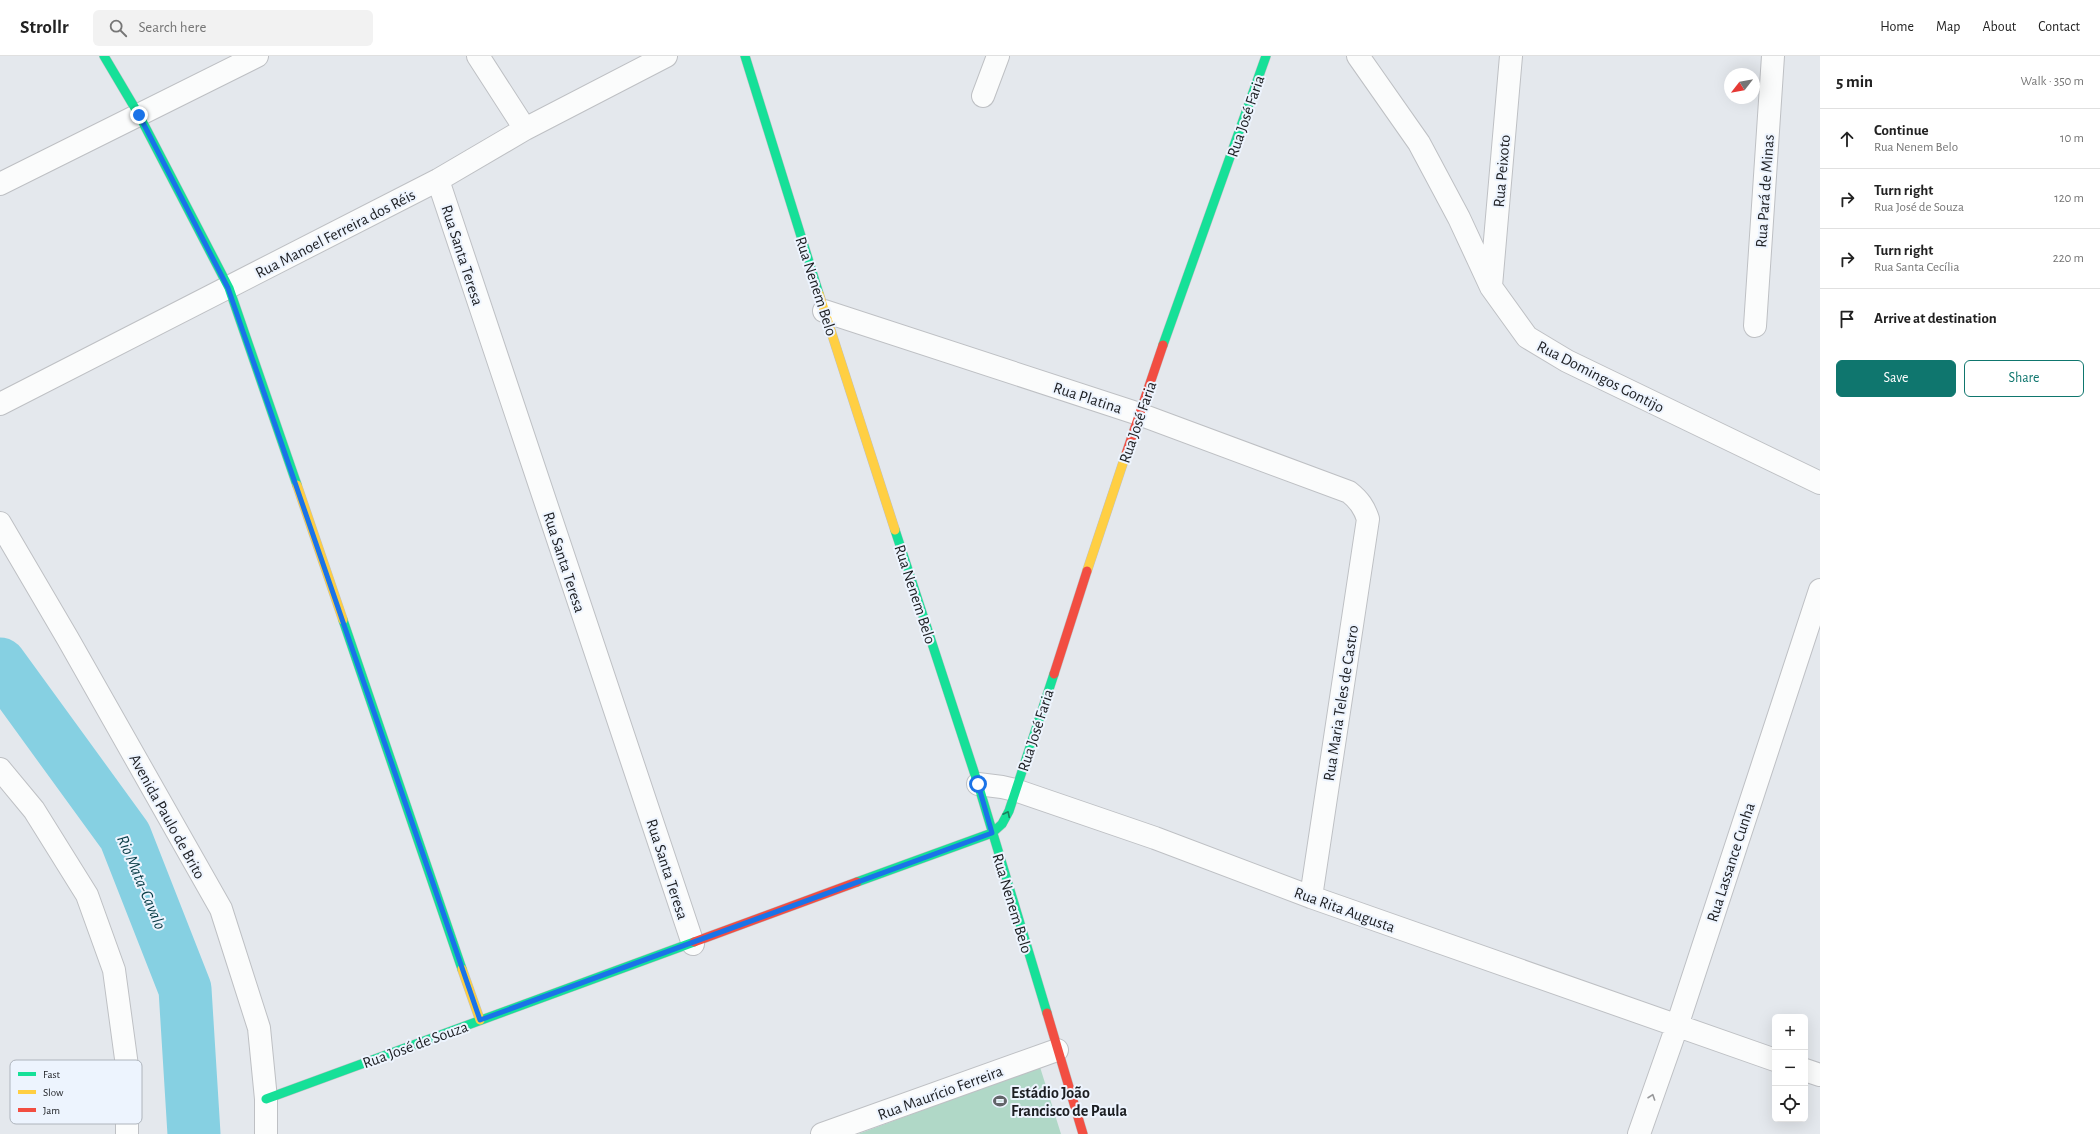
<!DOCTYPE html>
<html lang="en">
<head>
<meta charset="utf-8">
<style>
  body { margin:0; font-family:"Alegreya Sans",sans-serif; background:#f2f2f2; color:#222 }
  .controls { position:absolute; right:12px; bottom:12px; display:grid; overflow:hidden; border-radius:6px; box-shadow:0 4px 16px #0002 }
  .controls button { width:36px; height:36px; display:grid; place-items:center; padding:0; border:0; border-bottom:1px solid #e0e0e0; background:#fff; color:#222; font:20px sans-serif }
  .compass { position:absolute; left:1724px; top:12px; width:36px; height:36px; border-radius:50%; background:#fff; box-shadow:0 4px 16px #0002; rotate:239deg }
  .stop { position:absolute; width:12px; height:12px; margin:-9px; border:3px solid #1a73e8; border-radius:50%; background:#fff }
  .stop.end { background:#1a73e8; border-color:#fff; box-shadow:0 1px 4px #0008 }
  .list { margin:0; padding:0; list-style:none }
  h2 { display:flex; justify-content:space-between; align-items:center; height:52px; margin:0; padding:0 16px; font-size:17px }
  h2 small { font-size:13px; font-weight:400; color:#767676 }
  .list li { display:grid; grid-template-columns:26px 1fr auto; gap:12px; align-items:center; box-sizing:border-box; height:60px; padding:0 16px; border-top:1px solid #e0e0e0 }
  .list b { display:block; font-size:15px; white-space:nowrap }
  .list p { margin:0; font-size:13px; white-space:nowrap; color:#767676 }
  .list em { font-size:13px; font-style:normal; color:#767676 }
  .actions { display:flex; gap:8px; padding:12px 16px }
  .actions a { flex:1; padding:9px 0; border:1px solid #0f766e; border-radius:6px; text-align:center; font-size:14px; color:#0f766e }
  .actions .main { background:#0f766e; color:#fff }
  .icon { flex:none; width:22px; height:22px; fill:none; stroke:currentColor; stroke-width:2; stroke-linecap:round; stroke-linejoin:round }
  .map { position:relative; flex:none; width:1820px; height:1078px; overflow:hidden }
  header { display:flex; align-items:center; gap:24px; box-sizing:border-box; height:56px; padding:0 20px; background:#fff; border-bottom:1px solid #e0e0e0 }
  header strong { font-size:19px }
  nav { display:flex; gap:22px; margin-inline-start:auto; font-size:14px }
  .search { width:280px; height:36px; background:#f2f2f2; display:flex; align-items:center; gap:10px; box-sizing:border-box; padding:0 14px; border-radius:6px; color:#767676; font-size:15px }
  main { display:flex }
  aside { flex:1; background:#fff }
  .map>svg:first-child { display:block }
  .green { fill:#b0d8c7 }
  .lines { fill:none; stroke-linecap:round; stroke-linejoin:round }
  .river { stroke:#86d0e2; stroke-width:53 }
  .street-casing { stroke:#bec0c4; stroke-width:24 }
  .fast-casing { stroke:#bec0c4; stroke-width:10 }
  .slow-casing { stroke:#bec0c4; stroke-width:10 }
  .jam-casing { stroke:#bec0c4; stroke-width:10 }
  .street { stroke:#fbfcfc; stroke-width:22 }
  .fast { stroke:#16e098; stroke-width:9 }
  .slow { stroke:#ffcf43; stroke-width:9 }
  .jam { stroke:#f24e42; stroke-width:9 }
  .oneway { stroke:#197f5d }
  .oneway2 { stroke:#97989a }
  .route { stroke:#1a73e8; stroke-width:5 }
  .labels { text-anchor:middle; stroke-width:4; stroke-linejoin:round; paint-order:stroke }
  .street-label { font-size:16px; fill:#1c1e22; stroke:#edf4fe }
  .poi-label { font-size:16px; font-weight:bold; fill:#1c1e22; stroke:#edf4fe; text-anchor:start }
  .water-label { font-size:17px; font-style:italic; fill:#083b45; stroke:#edf4fe }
  .key { fill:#edf4fe; stroke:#aeb4bc; stroke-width:1 }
  .key-label { font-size:11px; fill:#1c1e22 }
</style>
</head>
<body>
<header>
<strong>Strollr</strong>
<div class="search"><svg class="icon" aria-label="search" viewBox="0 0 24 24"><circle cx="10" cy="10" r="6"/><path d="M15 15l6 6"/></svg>Search here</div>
<nav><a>Home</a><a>Map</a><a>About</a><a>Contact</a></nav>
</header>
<main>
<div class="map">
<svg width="1820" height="1078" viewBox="0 0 1820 1078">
  <rect width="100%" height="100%" fill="#e4e8ed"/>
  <!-- green -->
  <path class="green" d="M1040,1011L1061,1078H858Z"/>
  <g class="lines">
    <!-- river -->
    <path class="river" d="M0,608L125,780L185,933L194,1078"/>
    <!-- street casing -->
    <g class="street-casing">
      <path id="street" d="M478,0L525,73
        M1358,0L1419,87L1459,162L1491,231L1527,281L1567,305L1820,427
        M983,40L998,0
        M438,124L693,888
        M0,128L257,0
        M1491,230L1511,0
        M824,255L1139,358L1349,436C1359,444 1364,451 1368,463L1311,841
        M1755,270L1773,0
        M0,348L438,124L525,73L666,0
        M0,467L68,583L221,853L259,972L266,1043V1078
        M0,713L34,754L87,839L114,914L127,1010V1078
        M978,728L1002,731L1015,734L1155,782L1311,841L1775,1004
        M1805,1014L1820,1019
        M822,1078L1057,994
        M1639,1078L1677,970L1820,534"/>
    </g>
    <!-- fast casing -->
    <g class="fast-casing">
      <path id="fast" d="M104,0L139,59L229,232L297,429
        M745,0L819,238
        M1163,289L1266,0
        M895,474L978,728L1047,957
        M343,564L462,913
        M857,826L992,777L1002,768L1009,755L1054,618
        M266,1043L694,886"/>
    </g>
    <!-- slow casing -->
    <g class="slow-casing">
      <path id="slow" d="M819,238L895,474
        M297,429L343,564
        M1087,515L1126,398
        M462,913L480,964"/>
    </g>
    <!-- jam casing -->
    <g class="jam-casing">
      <path id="jam" d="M1126,398L1163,289
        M1054,618L1087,515
        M694,886L857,826
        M1047,957L1083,1078"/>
    </g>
    <!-- street -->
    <use href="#street" class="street"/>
    <!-- fast -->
    <use href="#fast" class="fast"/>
    <!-- slow -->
    <use href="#slow" class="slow"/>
    <!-- jam -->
    <use href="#jam" class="jam"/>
  </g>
  <!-- one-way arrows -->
  <defs><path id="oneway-chevron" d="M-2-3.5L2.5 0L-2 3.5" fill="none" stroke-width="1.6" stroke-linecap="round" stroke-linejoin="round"/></defs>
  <use class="oneway" href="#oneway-chevron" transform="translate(1007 758) rotate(-64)"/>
  <use class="oneway2" href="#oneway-chevron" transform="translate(1652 1041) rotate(-71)"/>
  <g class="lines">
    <!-- route -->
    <path class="route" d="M139,59L228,232L480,964L992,777L978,728"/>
  </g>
  <!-- icons -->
  <defs>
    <g id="stadium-bare" transform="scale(1.08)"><path d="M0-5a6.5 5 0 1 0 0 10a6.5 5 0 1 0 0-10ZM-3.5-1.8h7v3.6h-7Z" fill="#626569" stroke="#edf4fe" stroke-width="2.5" paint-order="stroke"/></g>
  </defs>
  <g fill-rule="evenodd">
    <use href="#stadium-bare" x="1000" y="1045"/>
  </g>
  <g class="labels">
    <!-- street labels -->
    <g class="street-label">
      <text transform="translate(1245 60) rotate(-71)" y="6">Rua José Faria</text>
      <text transform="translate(1501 115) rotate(-85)" y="6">Rua Peixoto</text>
      <text transform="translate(1764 135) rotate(-86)" y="6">Rua Pará de Minas</text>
      <text transform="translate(335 177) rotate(-27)" y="6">Rua Manoel Ferreira dos Réis</text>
      <text transform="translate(463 199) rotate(72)" y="6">Rua Santa Teresa</text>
      <text transform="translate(817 230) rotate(72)" y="6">Rua Nenem Belo</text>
      <text transform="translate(1601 320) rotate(27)" y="6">Rua Domingos Gontijo</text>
      <text transform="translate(1088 341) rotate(18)" y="6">Rua Platina</text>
      <text transform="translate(1137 366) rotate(-71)" y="6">Rua José Faria</text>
      <text transform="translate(565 506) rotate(72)" y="6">Rua Santa Teresa</text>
      <text transform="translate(916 538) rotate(72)" y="6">Rua Nenem Belo</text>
      <text transform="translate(1340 647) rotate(-81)" y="6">Rua Maria Teles de Castro</text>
      <text transform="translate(1035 674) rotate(-72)" y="6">Rua José Faria</text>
      <text transform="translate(168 760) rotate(61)" y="6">Avenida Paulo de Brito</text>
      <text transform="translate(1730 806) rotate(-72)" y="6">Rua Lassance Cunha</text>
      <text transform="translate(668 813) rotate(72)" y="6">Rua Santa Teresa</text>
      <text transform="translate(1013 847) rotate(73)" y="6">Rua Nenem Belo</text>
      <text transform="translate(1345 853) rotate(20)" y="6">Rua Rita Augusta</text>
      <text transform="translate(415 988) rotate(-20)" y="6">Rua José de Souza</text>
      <text transform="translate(940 1036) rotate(-20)" y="6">Rua Maurício Ferreira</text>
    </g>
    <!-- poi labels -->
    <g class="poi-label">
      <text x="1011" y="1042">Estádio João<tspan x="1011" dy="18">Francisco de Paula</tspan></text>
    </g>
    <!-- water labels -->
    <g class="water-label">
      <text transform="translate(142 826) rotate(67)" y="6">Rio Mata-Cavalo</text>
    </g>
  </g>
  <!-- legend -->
  <rect x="10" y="1004" width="132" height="64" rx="6" class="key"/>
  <rect x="18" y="1016" width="18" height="4" fill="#16e098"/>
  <rect x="18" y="1034" width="18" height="4" fill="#ffcf43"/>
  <rect x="18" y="1052" width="18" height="4" fill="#f24e42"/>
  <g class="key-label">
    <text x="43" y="1022">Fast</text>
    <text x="43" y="1040">Slow</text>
    <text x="43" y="1058">Jam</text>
  </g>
</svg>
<div class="controls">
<button>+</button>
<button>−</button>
<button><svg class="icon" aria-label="locate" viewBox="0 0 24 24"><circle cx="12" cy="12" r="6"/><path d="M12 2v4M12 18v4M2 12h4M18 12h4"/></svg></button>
</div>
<svg class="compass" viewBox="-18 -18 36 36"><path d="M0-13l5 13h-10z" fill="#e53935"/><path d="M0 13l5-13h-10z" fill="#767676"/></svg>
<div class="stop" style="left:978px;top:728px"></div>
<div class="stop end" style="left:139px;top:59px"></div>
</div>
<aside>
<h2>5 min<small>Walk · 350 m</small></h2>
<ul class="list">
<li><svg class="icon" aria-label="ahead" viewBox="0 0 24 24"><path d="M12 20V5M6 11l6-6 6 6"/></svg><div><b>Continue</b><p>Rua Nenem Belo</p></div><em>10 m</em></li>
<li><svg class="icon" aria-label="right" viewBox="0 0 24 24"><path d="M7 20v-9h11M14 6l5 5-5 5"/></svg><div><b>Turn right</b><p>Rua José de Souza</p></div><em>120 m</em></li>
<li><svg class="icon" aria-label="right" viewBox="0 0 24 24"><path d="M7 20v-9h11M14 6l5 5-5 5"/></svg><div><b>Turn right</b><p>Rua Santa Cecília</p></div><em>220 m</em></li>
<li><svg class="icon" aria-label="arrive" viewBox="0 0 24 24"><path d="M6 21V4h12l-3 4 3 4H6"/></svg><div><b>Arrive at destination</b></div></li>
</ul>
<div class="actions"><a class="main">Save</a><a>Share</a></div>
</aside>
</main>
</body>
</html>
